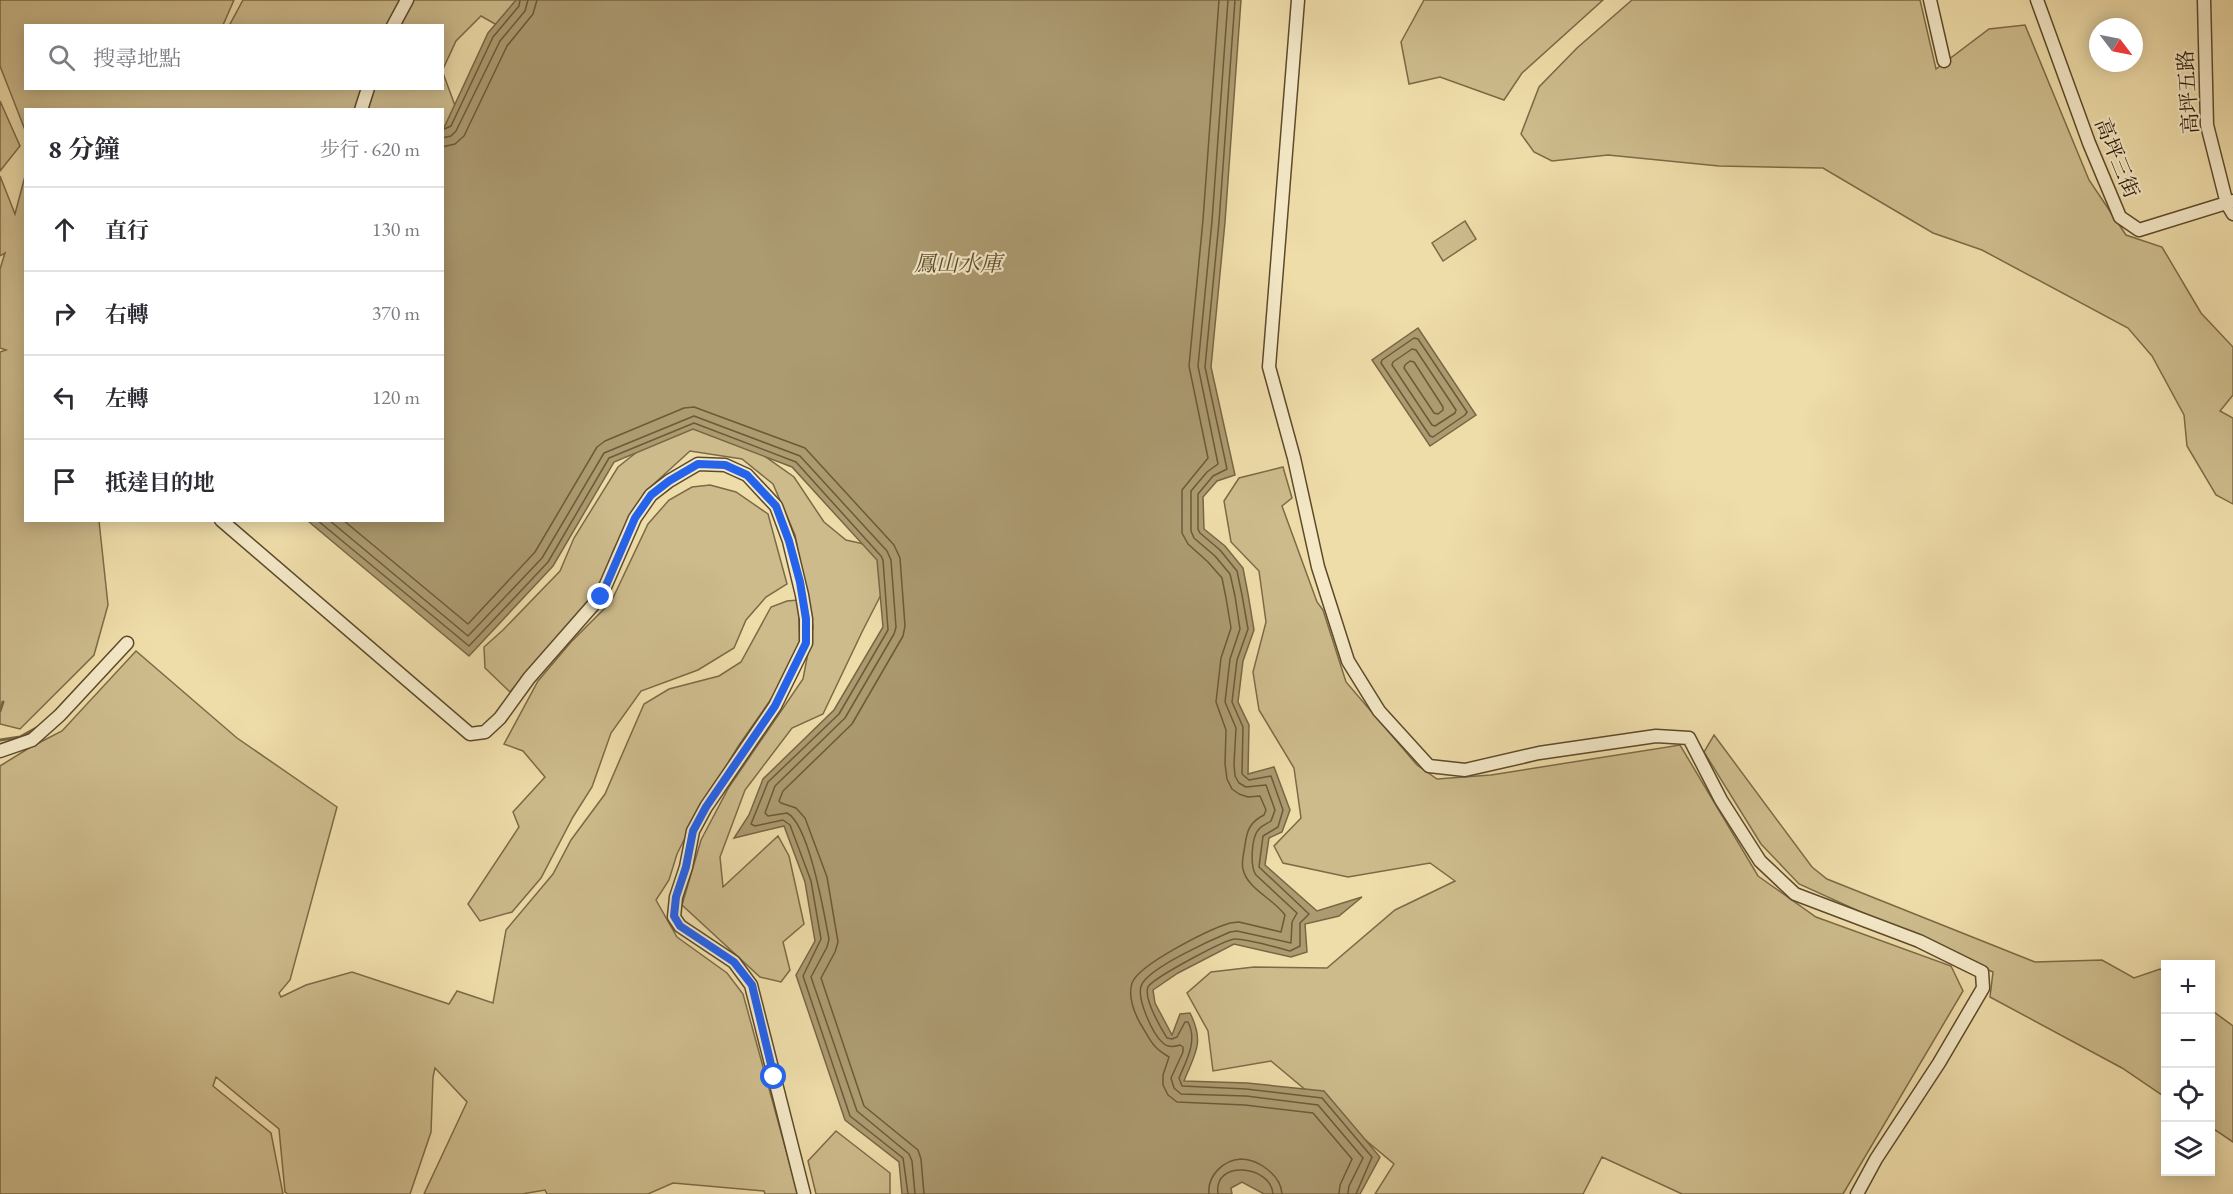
<!DOCTYPE html>
<html lang="zh-TW">
<head>
<meta charset="utf-8">
<style>
  body { margin:0; font-family:"EB Garamond","Noto Serif TC",serif; background:#f2f2f3; color:#2b2b33 }
  .controls { position:absolute; right:18px; bottom:18px; display:grid; overflow:hidden; border-radius:0px; box-shadow:0 3px 15px #0003 }
  .controls button { width:54px; height:54px; display:grid; place-items:center; padding:0; border:0; border-bottom:2px solid #e1e1e2; background:#fff; color:#2b2b33; font:30px sans-serif }
  .compass { position:absolute; left:2089px; top:18px; width:54px; height:54px; border-radius:50%; background:#fff; box-shadow:0 3px 15px #0003; rotate:122deg }
  .stop { position:absolute; width:18px; height:18px; margin:-14px; border:4px solid #2563eb; border-radius:50%; background:#fff }
  .stop.end { background:#2563eb; border-color:#fff; box-shadow:0 2px 6px #0008 }
  .list { margin:0; padding:0; list-style:none }
  h2 { display:flex; justify-content:space-between; align-items:center; height:78px; margin:0; padding:0 24px; font-size:26px }
  h2 small { font-size:20px; font-weight:400; color:#7c7c81 }
  .list li { display:grid; grid-template-columns:39px 1fr auto; gap:18px; align-items:center; box-sizing:border-box; height:84px; padding:0 24px; border-top:2px solid #e1e1e2 }
  .list b { display:block; font-size:22px; white-space:nowrap }
  .list em { font-size:20px; font-style:normal; color:#7c7c81 }
  .icon { flex:none; width:33px; height:33px; fill:none; stroke:currentColor; stroke-width:2; stroke-linecap:round; stroke-linejoin:round }
  .map { position:relative; flex:none; width:2233px; height:1194px; overflow:hidden }
  .search { position:absolute; background:#fff; box-shadow:0 3px 15px #0003; left:24px; top:24px; width:420px; height:66px; display:flex; align-items:center; gap:15px; box-sizing:border-box; padding:0 21px; border-radius:0px; color:#7c7c81; font-size:22px }
  .panel { position:absolute; background:#fff; box-shadow:0 3px 15px #0003; left:24px; top:108px; width:420px; height:414px; border-radius:0px }
  .map>svg:first-child { display:block }
  .green { fill:#cdbb8c; stroke:#7c6a46; stroke-width:1.5 }
  .water { fill:#ac9a70; stroke:#796644; stroke-width:1.5 }
  .lines { fill:none; stroke-linecap:round; stroke-linejoin:round }
  .shore { stroke:#6c5a38; stroke-width:1.5 }
  .stream { stroke:#796644; stroke-width:3 }
  .street-casing { stroke:#5c4a2b; stroke-width:15 }
  .street { stroke:#f4e8c7; stroke-width:12 }
  .route { stroke:#2563eb; stroke-width:8 }
  .labels { text-anchor:middle; stroke-width:4.5; stroke-linejoin:round; paint-order:stroke }
  .street-label { font-size:21px; fill:#2c1901; stroke:#f4e8c7 }
  .water-label { font-size:22px; font-style:italic; fill:#5f4d2d; stroke:#f4e8c7 }
</style>
</head>
<body>
<div class="map">
<svg width="2233" height="1194" viewBox="0 0 2233 1194">
  <rect width="100%" height="100%" fill="#eedca9"/>
  <filter id="stains"><feTurbulence type="fractalNoise" baseFrequency=".00333" numOctaves="4"/><feColorMatrix values="0 0 0 0 .2 0 0 0 0 .09 0 0 0 0 .02 0 0 0 .5 -.17"/></filter>
  <radialGradient id="worn" r=".72"><stop offset=".6" stop-color="#630" stop-opacity="0"/><stop offset="1" stop-color="#630" stop-opacity=".3"/></radialGradient>
  <!-- green -->
  <path class="green" d="M0,0H234L223,25L26,26V88H442L443,73L457,111L443,136L442,110H26L25,130L0,66Z
    M243,0H523L525,41L481,16L456,41L443,69L442,26H229Z
    M1424,0H1603L1522,73L1504,100L1440,77L1409,84L1401,42Z
    M1632,0H1920L1936,69L1989,29L2025,25L2089,180L2126,235L2162,247L2201,313L2233,347V395L2220,411L2233,418V504L2216,495L2187,446L2184,415L2152,356L2128,328L1982,250L1933,233L1823,168L1719,166L1608,155L1552,161L1534,152L1521,134L1539,87L1577,48Z
    M0,101L20,146L0,171Z
    M0,176L15,214L25,176L26,520L99,521L108,605L94,655L20,729L0,724V352L6,350L0,348V269L5,253L0,256Z
    M1465,221L1476,239L1443,261L1432,243Z
    M671,425L732,433L794,477L824,522L846,540L882,548L888,581L862,632L823,714L792,728L745,790L720,857L723,887L778,836L789,856L804,924L783,942L790,970L781,982L760,977L682,905L701,840L729,787L803,679L813,627L795,535L773,484L742,459L690,451L644,493L614,549L598,589L510,692L485,668L484,647L503,630L560,571L574,538L618,467Z
    M1283,467L1292,498L1282,506L1317,602L1323,610L1346,682L1417,765L1437,779L1491,775L1680,745L1758,876L1816,917L1951,966L1963,991L1843,1194H1682L1602,1157L1583,1194H1375L1394,1164L1271,1061L1213,1071L1208,1031L1187,993L1211,972L1254,967L1327,968L1395,910L1455,881L1430,863L1348,877L1283,863L1274,846L1301,818L1294,768L1259,710L1253,672L1266,622L1259,571L1231,542L1224,501L1239,478Z
    M710,485L736,492L768,514L787,584L766,597L746,620L734,648L698,670L641,691L611,733L592,787L573,817L541,878L512,912L480,921L468,904L519,827L513,812L545,777L523,751L504,744L538,681L571,642L611,602L648,524L669,500L692,487Z
    M798,600L800,641L776,692L739,745L697,814L677,854L669,880L656,900L677,937L727,973L743,994L798,1194H765L764,1191L673,1183L648,1194H547L545,1190L522,1194H424L467,1102L435,1068L433,1077L431,1132L410,1194H288L285,1192L279,1129L216,1077L213,1086L271,1133L283,1194H0V766L29,748L62,731L136,651L237,738L337,807L290,980L279,993L281,997L306,985L352,972L449,1004L457,991L493,1003L506,930L553,874L571,840L605,794L644,704L669,689L719,676L741,662L771,607L787,601Z
    M1714,735L1812,867L1827,879L2035,962L2102,960L2134,978L2160,969L2166,973L2165,1097L2122,1068L1990,997L1993,972L1799,884L1761,844L1704,752Z
    M2210,1009L2233,1026V1142L2211,1127Z
    M836,1131L890,1173V1194H816L808,1161Z"/>
  <!-- water -->
  <path class="water" d="M516,0H1241L1225,222L1211,367L1235,475L1217,481L1203,497L1204,529L1225,546L1243,568L1248,594L1254,630L1243,661L1238,702L1249,725L1248,774L1274,767L1290,810L1282,832L1269,838L1265,865L1317,911L1362,897L1339,916L1305,924L1307,952L1291,957L1234,944L1178,973L1153,990L1155,1003L1172,1035L1180,1014L1190,1013C1205,1043 1195,1053 1184,1081L1247,1083L1324,1091L1380,1157L1360,1194H1264L1242,1182L1231,1188L1232,1194H902L899,1162L845,1120L796,975L815,941L805,882L784,826L734,838L749,815L763,779L834,710L883,627L877,560L792,467L693,429L614,462L553,566L469,656L308,521L442,520L443,130L488,33Z
    M1418,328L1476,415L1430,446L1372,360Z"/>
  <g class="lines">
    <!-- shore -->
    <path class="shore" d="M1219,0L1203,220L1189,366L1208,458L1182,490V533L1188,544L1208,562L1222,578L1226,598L1231,628L1221,658L1216,702L1226,730L1225,764L1227,779L1232,789L1239,794L1248,797L1260,796L1266,810L1264,815C1250,822 1247,830 1245,845C1244,853 1241,862 1243,869C1247,889 1274,899 1285,915L1281,932L1239,922L1230,923C1210,929 1139,964 1132,983C1128,996 1134,1012 1140,1023C1151,1041 1151,1046 1169,1057L1163,1075V1085L1168,1095L1177,1102L1245,1105L1313,1113L1352,1159L1340,1185L1339,1194
      M1228,0L1212,221L1198,366L1218,464L1207,472L1191,491V531L1194,538L1215,556L1230,574L1235,596L1240,629L1230,659L1225,702L1236,728L1234,764L1235,776L1239,783L1246,787L1266,785L1275,810L1271,821C1267,824 1262,825 1259,829C1251,837 1250,867 1256,875L1297,913L1292,922L1291,943L1237,931L1230,932C1211,940 1151,967 1142,984C1135,996 1153,1035 1163,1043C1168,1048 1174,1047 1180,1045L1183,1047V1052L1171,1078L1174,1088L1181,1094L1246,1096L1318,1105L1363,1158L1349,1186L1348,1194
      M1235,0L1219,222L1205,367L1227,469L1213,476L1198,494V529L1200,533L1220,550L1237,571L1242,595L1248,629L1237,660L1232,702L1243,727L1242,774L1249,780L1271,776L1283,810L1278,827L1263,836L1259,867L1309,914L1300,923V946L1290,951C1273,947 1254,940 1236,939C1227,938 1153,978 1148,987C1143,999 1161,1028 1167,1038L1172,1039L1177,1037L1185,1022H1188C1198,1041 1186,1061 1179,1078L1182,1086L1246,1089L1322,1098L1372,1157L1356,1194
      M442,130L451,126L493,37L519,6L520,0
      M442,138L451,136L456,131L500,41L525,11L528,0
      M442,147L455,144L464,136L507,46L533,14L537,0
      M1414,338L1418,339L1467,412L1465,415L1433,437L1430,436L1381,363L1382,360Z
      M1412,349L1416,350L1456,410L1455,413L1435,426L1432,425L1392,365L1393,362Z
      M1410,361L1414,362L1443,407V410L1438,414L1434,413L1404,368L1405,365Z
      M317,520L469,646L548,562L609,458L694,423L796,462L881,556L883,560L888,630L839,714L768,782L751,824L755,826L783,820L790,825L811,881L821,939L803,976L850,1116L903,1158L908,1194
      M329,520L468,636L542,558L604,453L694,416L800,456L887,551L891,560L896,627L894,634L845,718L775,786L765,813L768,816L787,813C809,824 824,913 829,939L827,947L811,977L857,1111L909,1154L912,1161L915,1194
      M343,520L468,624L535,552L597,447L605,441L684,408L694,407L805,448L894,545L900,558L905,626L903,636L852,724L783,791L779,801L781,803L796,808L805,818L827,877L838,942L835,952L821,978L864,1106L918,1150L921,1159L924,1194
      M1209,1194C1207,1176 1223,1160 1241,1159C1259,1159 1281,1176 1282,1194
      M1218,1194C1213,1159 1271,1165 1273,1194"/>
    <!-- stream -->
    <path class="stream" d="M0,711L3,702
      M52,715L113,650
      M0,740L20,737L38,727"/>
    <!-- street casing -->
    <g class="street-casing">
      <path id="street" d="M1298,0L1269,367L1294,458L1318,567L1348,661L1379,711L1429,766L1465,770L1539,753L1656,736L1689,738L1721,800L1760,861L1795,894L1919,941L1982,972L1983,988L1939,1063L1876,1159L1857,1194
        M1930,0L1944,61
        M2037,0L2089,143L2120,217L2139,230L2233,201
        M2204,0L2207,125L2227,204L2233,214
        M393,26L407,0
        M361,110L368,88
        M221,520L470,734L485,732L500,718L529,678L601,596L635,518L651,495L669,481L698,464L725,465L747,475L776,506L789,541L802,595L806,619V643L775,706L706,807L693,831L686,867L676,897L674,917L680,926L734,962L751,985L804,1194
        M0,751L32,740L60,715L127,643"/>
    </g>
    <!-- street -->
    <use href="#street" class="street"/>
  </g>
  <g class="lines">
    <!-- route -->
    <path class="route" d="M601,597L635,518L651,495L669,481L698,464L725,465L747,475L776,506L789,541L800,582L806,619V643L775,706L706,807L693,831L686,867L676,897L674,916L680,926L734,962L752,985L774,1077"/>
  </g>
  <g class="labels">
    <!-- street labels -->
    <g class="street-label">
      <text transform="translate(2188 92) rotate(-94)" y="7">高坪五路</text>
      <text transform="translate(2117 158) rotate(68)" y="7">高坪三街</text>
    </g>
    <!-- water labels -->
    <g class="water-label">
      <text x="958" y="271">鳳山水庫</text>
    </g>
  </g>
  <rect width="100%" height="100%" filter="url(#stains)"/>
  <rect width="100%" height="100%" fill="url(#worn)"/>
</svg>
<div class="controls">
<button>+</button>
<button>−</button>
<button><svg class="icon" aria-label="locate" viewBox="0 0 24 24"><circle cx="12" cy="12" r="6"/><path d="M12 2v4M12 18v4M2 12h4M18 12h4"/></svg></button>
<button><svg class="icon" aria-label="layers" viewBox="0 0 24 24"><path d="M12 4l9 5-9 5-9-5zM3 14l9 5 9-5"/></svg></button>
</div>
<svg class="compass" viewBox="-18 -18 36 36"><path d="M0-13l5 13h-10z" fill="#e53935"/><path d="M0 13l5-13h-10z" fill="#7c7c81"/></svg>
<div class="stop" style="left:774px;top:1077px"></div>
<div class="stop end" style="left:601px;top:597px"></div>
<div class="search"><svg class="icon" aria-label="search" viewBox="0 0 24 24"><circle cx="10" cy="10" r="6"/><path d="M15 15l6 6"/></svg>搜尋地點</div>
<section class="panel">
<h2>8 分鐘<small>步行 · 620 m</small></h2>
<ul class="list">
<li><svg class="icon" aria-label="ahead" viewBox="0 0 24 24"><path d="M12 20V5M6 11l6-6 6 6"/></svg><div><b>直行</b></div><em>130 m</em></li>
<li><svg class="icon" aria-label="right" viewBox="0 0 24 24"><path d="M7 20v-9h11M14 6l5 5-5 5"/></svg><div><b>右轉</b></div><em>370 m</em></li>
<li><svg class="icon" aria-label="left" viewBox="0 0 24 24"><path d="M17 20v-9H6M10 6l-5 5 5 5"/></svg><div><b>左轉</b></div><em>120 m</em></li>
<li><svg class="icon" aria-label="arrive" viewBox="0 0 24 24"><path d="M6 21V4h12l-3 4 3 4H6"/></svg><div><b>抵達目的地</b></div></li>
</ul>
</section>
</div>
</body>
</html>
